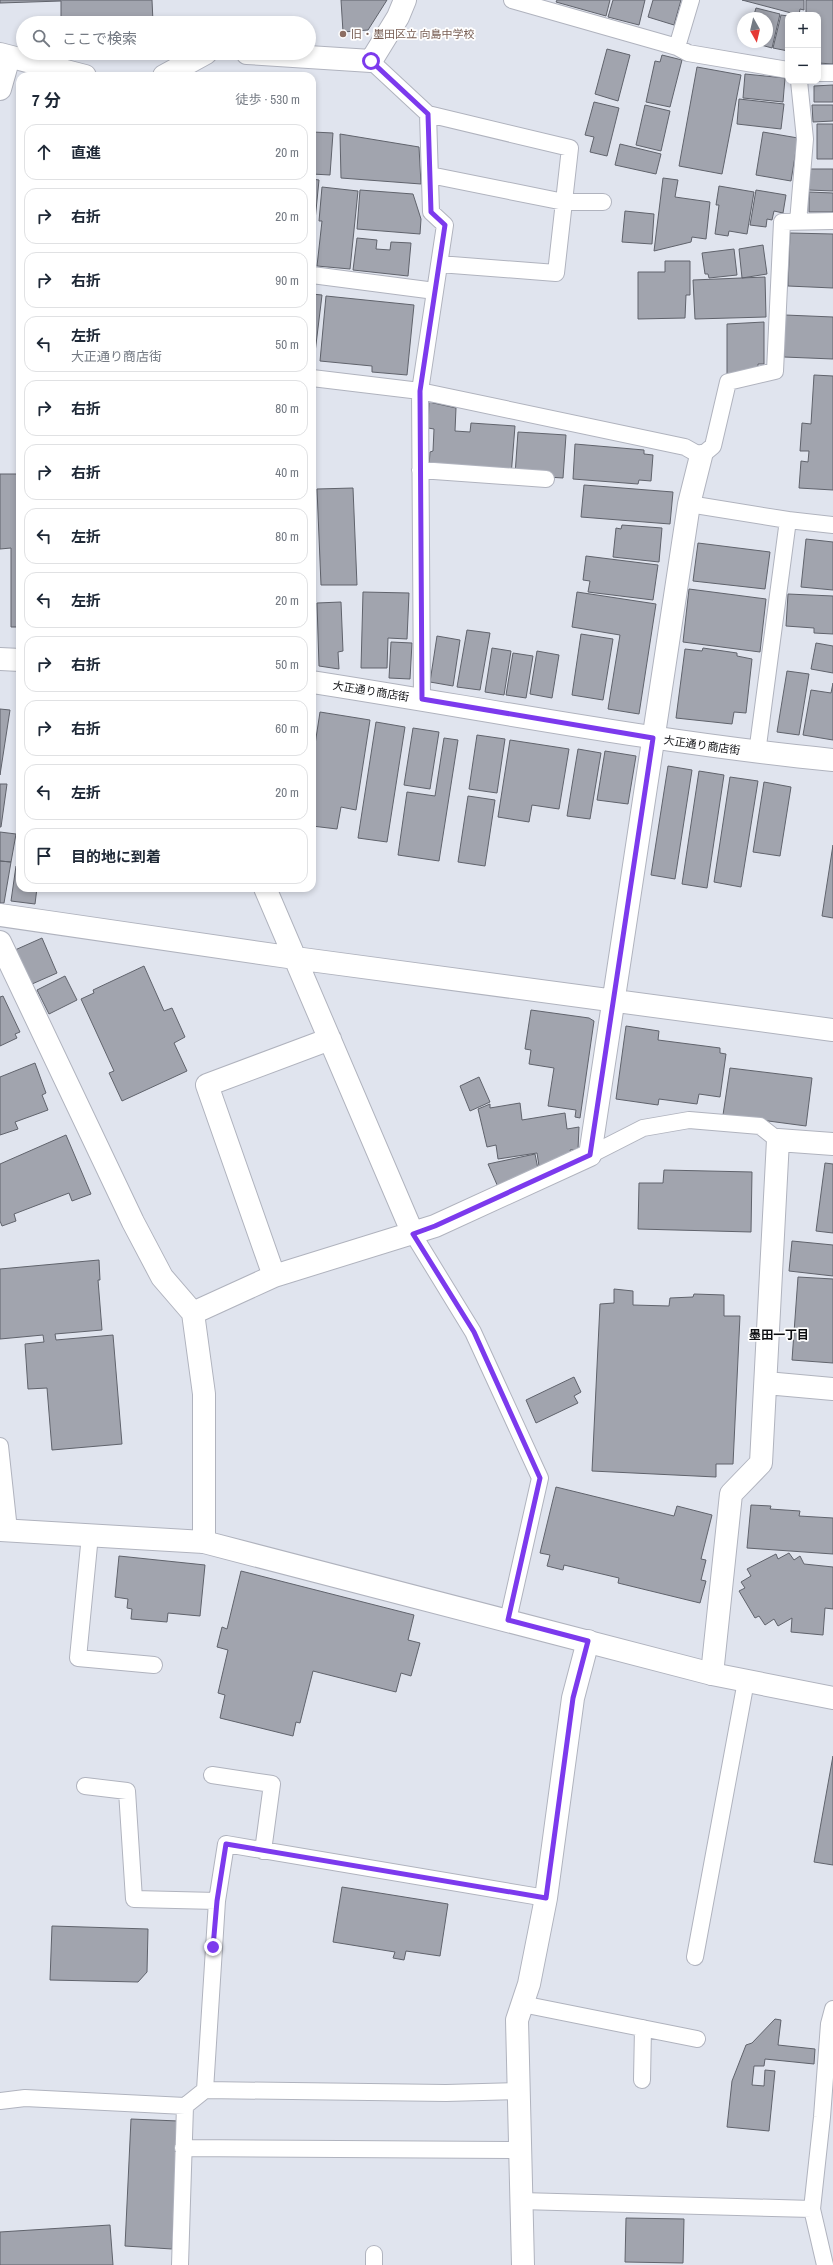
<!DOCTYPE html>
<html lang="ja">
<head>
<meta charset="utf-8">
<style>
  body { margin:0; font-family:"Archivo Narrow","Noto Sans JP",sans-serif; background:#f2f2f3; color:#1f2937 }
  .controls { position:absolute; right:12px; top:12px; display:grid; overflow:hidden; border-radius:8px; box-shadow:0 2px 6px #0003 }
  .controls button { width:36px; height:36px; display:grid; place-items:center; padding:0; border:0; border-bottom:1px solid #e0e1e3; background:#fff; color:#1f2937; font:20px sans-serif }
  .compass { position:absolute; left:737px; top:12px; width:36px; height:36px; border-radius:50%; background:#fff; box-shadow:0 2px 6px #0003; rotate:172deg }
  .stop { position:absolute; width:12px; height:12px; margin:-9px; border:3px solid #7c3aed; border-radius:50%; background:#fff }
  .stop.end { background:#7c3aed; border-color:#fff; box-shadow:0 1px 4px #0008 }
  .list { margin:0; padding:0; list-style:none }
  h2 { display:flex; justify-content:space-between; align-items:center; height:52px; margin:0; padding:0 16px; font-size:17px }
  h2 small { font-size:13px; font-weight:400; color:#747a83 }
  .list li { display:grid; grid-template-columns:26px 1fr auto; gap:12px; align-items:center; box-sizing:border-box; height:56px; margin:0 8px 8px; padding:0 8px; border:1px solid #e0e1e3; border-radius:12px }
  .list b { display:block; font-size:15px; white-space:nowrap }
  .list p { margin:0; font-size:13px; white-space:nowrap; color:#747a83 }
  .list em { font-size:13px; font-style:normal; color:#747a83 }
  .icon { flex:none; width:22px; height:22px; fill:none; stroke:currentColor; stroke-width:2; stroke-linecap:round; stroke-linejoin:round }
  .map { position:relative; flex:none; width:833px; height:2265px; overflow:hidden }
  .search { position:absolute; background:#fff; box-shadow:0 2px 6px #0003; left:16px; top:16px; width:300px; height:44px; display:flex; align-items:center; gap:10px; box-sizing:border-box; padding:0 14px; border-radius:22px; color:#747a83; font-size:15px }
  .panel { position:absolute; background:#fff; box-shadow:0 2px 6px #0003; left:16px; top:72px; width:300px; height:820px; border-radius:12px }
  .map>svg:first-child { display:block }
  .building { fill:#a1a4ae; stroke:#60636c }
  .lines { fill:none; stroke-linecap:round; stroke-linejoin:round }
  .service-casing { stroke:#b0b3be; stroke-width:18 }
  .minor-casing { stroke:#b0b3be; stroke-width:24 }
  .tertiary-casing { stroke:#b0b3be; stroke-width:24 }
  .service { stroke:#fff; stroke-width:16 }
  .minor { stroke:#fff; stroke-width:22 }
  .tertiary { stroke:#fff; stroke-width:22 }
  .route { stroke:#7c3aed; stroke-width:5 }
  .education-dot { fill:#8d6e63; stroke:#fff; stroke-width:1.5 }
  .labels { text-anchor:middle; stroke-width:3.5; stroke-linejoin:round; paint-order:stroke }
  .education-label { font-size:11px; fill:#785e54; stroke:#fff; text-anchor:start }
  .street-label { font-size:11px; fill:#0d0e11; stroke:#fff }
  .neighbourhood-label { font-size:12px; font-weight:bold; fill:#0d0e11; stroke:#fff }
</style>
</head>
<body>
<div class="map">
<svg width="833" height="2265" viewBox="0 0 833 2265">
  <rect width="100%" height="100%" fill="#e0e4ee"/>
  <!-- building -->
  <path class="building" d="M0,0H152L153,22L61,23V1L0,3Z
    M341,0H387L368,30L343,32Z
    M557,0H610L606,16L556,2Z
    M613,0H645L639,25L608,17Z
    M653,0H681L674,25L648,17Z
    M742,0H804V10L800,9L799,15Z
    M806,0H833V64L818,63V15H806Z
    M756,8L780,14L772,48L750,42H767V18H753Z
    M781,15L788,16V51L773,48Z
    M607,49L630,55L618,101L595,94Z
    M662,55L682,60L670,107L646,102L655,61L660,62Z
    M697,67L741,75L722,174L679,166Z
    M745,74L785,78L783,102L743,98Z
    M833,85V102H814V86Z
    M739,99L784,104L781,129L737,124Z
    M594,102L619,108L607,156L590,152L594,137L585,135Z
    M645,105L670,111L661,151L636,145Z
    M812,105H833V121L813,122Z
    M817,124H833V159H817Z
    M313,132L333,133L330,175L312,174Z
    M763,132L798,138L791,181L756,175Z
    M340,134L419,147L421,184L341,178Z
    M620,144L661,154L656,174L615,165Z
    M810,169H833V191L809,190Z
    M663,178L678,180L675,197L710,202L706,239L692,237L691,242L654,251Z
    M312,179L319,180L312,251Z
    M719,186L754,192L747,234L729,231L728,236L715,234L719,205H716Z
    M322,187L358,191L350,269L317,266L322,221H319Z
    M360,190L413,194L421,219L420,234L357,229Z
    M756,190L786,195L783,213L774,211L772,220L767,219L766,227L750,225Z
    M809,192L833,193V212H809Z
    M625,211L654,214L652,244L622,242Z
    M790,233L833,234V288L788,286Z
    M357,238L377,240L376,249L390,250L391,242L411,243L408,276L353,270Z
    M763,245L767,274L742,278L739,249Z
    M734,249L737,275L709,278L708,274H705L702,253Z
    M665,261H690V295H686L685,318L638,319V272H665Z
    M765,277L766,317L695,319L693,280Z
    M312,294L322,295L314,361H312Z
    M326,296L414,305L407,375L372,372V366L320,361Z
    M785,315L833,317V359L784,357Z
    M764,322V364H758V368L727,375V324Z
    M814,375L833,376V490L799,488L801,461L808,462L809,451H800L802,423L811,424Z
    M429,402L456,408L455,431L470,432L471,423L515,426L511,476L429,466L430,452L433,451L434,429L428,428Z
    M518,432L566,435L563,478L515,475Z
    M575,444L644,450V454L653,455L651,481L639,480L638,484L573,479Z
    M0,474H20V627H11V548L0,549Z
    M584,485L673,492L670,524L581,517Z
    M353,488L357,585H321L317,489Z
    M622,525L662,528L659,562L613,557L616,528L621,529Z
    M806,539L833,542V590L801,587Z
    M698,543L770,552L765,589L693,581Z
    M586,556L658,565L653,600L588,592L590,581L583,580Z
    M689,589L766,599L760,652L683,642Z
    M363,592L409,593L407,639L388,638L387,668H361Z
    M577,592L656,604L639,714L608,709L620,635L572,627Z
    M788,594L833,596V634L814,633V628L786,626Z
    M341,602L343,651L338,652L339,669L319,666L317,603Z
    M467,630L490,633L480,690L457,687Z
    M581,634L613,639L603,700L572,695Z
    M437,636L460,640L453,686L430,682Z
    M391,642L412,643L410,679L389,678Z
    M816,643L833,646V673L811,669Z
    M492,648L511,651L504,695L485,692Z
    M703,648L737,653V656L752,659L746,713L734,712L732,724L676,718L685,649L702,651Z
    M537,651L559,655L552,698L530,694Z
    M513,653L533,656L526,698L506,695Z
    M787,671L809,674L799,735L777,732Z
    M833,683V740L803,735L811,690L831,693Z
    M0,709L10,710L0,775Z
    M320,712L370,720L356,810L341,807L337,829L312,826V764Z
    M376,722L405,727L387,842L358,838Z
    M413,728L439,732L430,789L404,785Z
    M477,735L505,739L497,793L469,789Z
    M444,738L458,740L439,861L398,855L407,792L435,796Z
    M510,740L569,749L559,809L532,805L529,822L498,817Z
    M578,749L601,753L590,819L567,816Z
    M605,751L636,756L628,804L597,800Z
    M668,766L692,770L675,879L651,875Z
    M699,771L724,775L707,888L682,884Z
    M730,777L758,781L741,887L714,882Z
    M764,782L791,787L780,856L753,852Z
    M0,784H7L1,827H0Z
    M468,796L495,800L485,866L458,862Z
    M0,832L16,834L11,862L0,861Z
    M833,845V918L822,916Z
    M0,861L11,862L4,903H0Z
    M16,866H20V888H37L35,904L11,901Z
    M42,938L57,973L32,984L15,950Z
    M144,966L164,1011L172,1008L185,1037L174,1043L187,1071L122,1101L109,1073L114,1071L81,999L94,993L93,990Z
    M65,976L77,1000L49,1014L37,990Z
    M3,996L20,1032L15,1034L17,1038L0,1046V997Z
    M531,1010L589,1018L594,1021L580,1118L575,1117L576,1110L548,1106L554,1068L529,1064L531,1050L525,1049Z
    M626,1026L659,1031L658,1040L720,1048V1053L726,1054L720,1097L699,1094L697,1104L659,1099L658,1105L616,1099Z
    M35,1063L46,1093L42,1095L48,1110L15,1122L18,1129L0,1135V1077Z
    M730,1068L812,1078L806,1126L723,1115Z
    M479,1077L490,1102L470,1111L460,1086Z
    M520,1103L522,1120L565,1113L567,1129L579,1127L578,1149L570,1150L572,1155L556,1158L557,1161L539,1166L537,1153L498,1159L496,1145L487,1147L478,1109L490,1104V1108Z
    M66,1135L91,1194L72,1201L69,1193L14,1214L16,1221L2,1226L0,1221V1164Z
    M535,1154L538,1169L498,1187L488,1164Z
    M825,1163L833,1164V1233L816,1231Z
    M664,1170L752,1172L751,1232L638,1229L639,1183H663Z
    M792,1241L833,1245V1276L789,1271Z
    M99,1260L100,1280H98L102,1330L55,1334L56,1340L113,1335L122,1444L52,1450L47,1388L28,1389L25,1344L44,1342L43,1335L0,1339V1269Z
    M798,1277L833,1279V1363L792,1360Z
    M614,1289L633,1291V1305L669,1306L670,1298L693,1297L694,1294L724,1295V1316H740L733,1464H716V1477L592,1471L600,1304L614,1303Z
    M574,1377L581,1392L574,1396L578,1403L536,1423L526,1400Z
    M556,1487L674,1516L677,1506L712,1515L701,1559L706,1560L701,1580L706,1581L700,1603L618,1583L619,1578L564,1565L563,1570L547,1566L550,1555L540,1553Z
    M751,1505L771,1506L770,1509L800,1511L799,1516L833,1518V1554L747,1548Z
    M789,1553L794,1560L800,1556L804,1564L833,1567V1609L825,1608L823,1635L791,1632L792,1618L778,1626L774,1619L765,1625L759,1616L755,1618L739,1591L745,1588L741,1582L751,1576L747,1569L776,1554L778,1559Z
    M119,1556L205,1565L200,1616L168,1613L167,1622L131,1619L132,1609L127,1608L128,1599L115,1597Z
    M241,1571L414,1615L408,1640L420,1643L411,1676L401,1673L396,1692L313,1671L300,1723L296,1722L293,1736L220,1718L225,1695L218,1693L228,1650L217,1647L222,1627L227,1629Z
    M833,1756V1865L814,1862Z
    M342,1887L448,1904L440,1956L406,1951L404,1960L393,1958L395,1952L333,1942Z
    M52,1926L148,1929L147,1972L138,1982L50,1980Z
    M775,2019L781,2020L778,2045L815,2049L814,2064L765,2059L764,2066H754L752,2085L764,2086L765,2070L775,2071L769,2131L727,2127L732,2081L746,2045L752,2043Z
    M131,2119L178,2121L172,2249L125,2246Z
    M626,2218L684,2219L683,2263L625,2262Z
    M110,2225L113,2265H0V2232Z"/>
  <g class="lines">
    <!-- service casing -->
    <g class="service-casing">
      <path id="service" d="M512,0L677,47L688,53L788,70
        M677,47L691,0
        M371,61L428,114L431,212L445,225L420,391L422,699
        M818,73H833
        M428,114L570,148L556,273L439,264
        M430,175L564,202H603
        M798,222L805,139L799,81
        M312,275L435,291
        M312,378L420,391L685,447L701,456L713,446L728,382L775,371L782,222L833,221
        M420,470L546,479
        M689,504L788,520
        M757,753L788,520L833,525
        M590,1155L643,1128L689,1120L760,1126L778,1140
        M413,1234L473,1332L540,1478L508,1620
        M0,1446L9,1530
        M90,1535L78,1658L154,1665
        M212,1775L272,1784L263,1851
        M85,1786L127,1791L134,1899L217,1901
        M695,1957L746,1681
        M522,2004L697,2039
        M642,2080L643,2028
        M205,2090L217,1901L226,1844L546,1898
        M0,2101L25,2098L185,2106L205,2090L446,2093L518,2091
        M183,2148L519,2150
        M521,2201L812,2209
        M180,2265L185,2106
        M374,2265V2254
        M825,2265L812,2209L822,2117L829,2024L833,2009"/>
    </g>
    <!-- minor casing -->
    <g class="minor-casing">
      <path id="minor" d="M247,53L371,61L398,17L405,0
        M0,54L85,76
        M164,76L206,53
        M0,89L9,57
        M265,888L413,1234
        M0,915L295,958L833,1030
        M0,942L133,1222L162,1277L193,1313L204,1394V1542L0,1530
        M274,1276L207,1085L330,1039
        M193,1313L274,1276L435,1226L590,1155L689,504L701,456
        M766,1383L833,1389
        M712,1674L731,1494L761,1463L778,1140L833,1144
        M523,2265L517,2020L529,1984L546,1898L573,1698L588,1641"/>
    </g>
    <!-- tertiary casing -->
    <g class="tertiary-casing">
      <path id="tertiary" d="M0,659L20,660
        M312,682C485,709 658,743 833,760
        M204,1542L712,1674L833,1698"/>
    </g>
    <!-- service -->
    <use href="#service" class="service"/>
    <!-- minor -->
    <use href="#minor" class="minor"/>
    <!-- tertiary -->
    <use href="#tertiary" class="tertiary"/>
  </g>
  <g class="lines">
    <!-- route -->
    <path class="route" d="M213,1947L217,1901L226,1844L546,1898L573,1698L588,1641L508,1620L540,1478L474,1332L413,1234L435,1226L590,1155L653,738L422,699L420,391L445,225L431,212L428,114L371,61"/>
  </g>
  <!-- markers -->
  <circle class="education-dot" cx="343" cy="34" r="4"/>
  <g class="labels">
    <!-- education labels -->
    <g class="education-label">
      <text x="351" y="38">旧・墨田区立 向島中学校</text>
    </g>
    <!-- street labels -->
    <g class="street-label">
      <text transform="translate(371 691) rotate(9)" y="4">大正通り商店街</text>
      <text transform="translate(702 745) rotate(8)" y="4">大正通り商店街</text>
    </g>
    <!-- neighbourhood labels -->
    <g class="neighbourhood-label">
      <text x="779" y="1339">墨田一丁目</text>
    </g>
  </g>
</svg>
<div class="controls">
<button>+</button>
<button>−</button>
</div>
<svg class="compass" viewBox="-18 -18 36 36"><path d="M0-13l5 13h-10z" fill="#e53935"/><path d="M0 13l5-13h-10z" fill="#747a83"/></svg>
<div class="stop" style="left:371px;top:61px"></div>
<div class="stop end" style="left:213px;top:1947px"></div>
<div class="search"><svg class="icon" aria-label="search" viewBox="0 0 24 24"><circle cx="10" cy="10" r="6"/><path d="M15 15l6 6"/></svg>ここで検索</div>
<section class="panel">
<h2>7 分<small>徒歩 · 530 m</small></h2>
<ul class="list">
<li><svg class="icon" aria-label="ahead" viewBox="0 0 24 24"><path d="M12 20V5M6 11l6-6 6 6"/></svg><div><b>直進</b></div><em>20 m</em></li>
<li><svg class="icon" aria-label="right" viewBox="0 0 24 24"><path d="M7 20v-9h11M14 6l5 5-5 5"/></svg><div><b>右折</b></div><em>20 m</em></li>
<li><svg class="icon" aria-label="right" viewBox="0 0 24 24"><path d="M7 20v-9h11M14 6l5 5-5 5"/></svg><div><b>右折</b></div><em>90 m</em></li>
<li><svg class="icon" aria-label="left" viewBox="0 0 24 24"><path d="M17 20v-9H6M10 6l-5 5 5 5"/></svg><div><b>左折</b><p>大正通り商店街</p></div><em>50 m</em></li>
<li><svg class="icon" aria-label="right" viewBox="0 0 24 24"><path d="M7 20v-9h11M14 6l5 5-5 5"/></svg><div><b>右折</b></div><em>80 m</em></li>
<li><svg class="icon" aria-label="right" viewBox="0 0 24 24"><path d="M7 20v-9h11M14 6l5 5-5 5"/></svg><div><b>右折</b></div><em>40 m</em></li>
<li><svg class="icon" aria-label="left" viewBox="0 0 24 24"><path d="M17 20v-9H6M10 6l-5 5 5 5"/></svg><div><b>左折</b></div><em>80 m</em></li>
<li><svg class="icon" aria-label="left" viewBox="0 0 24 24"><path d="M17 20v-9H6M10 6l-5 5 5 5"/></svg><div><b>左折</b></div><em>20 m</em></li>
<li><svg class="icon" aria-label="right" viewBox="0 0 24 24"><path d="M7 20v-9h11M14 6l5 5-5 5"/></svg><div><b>右折</b></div><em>50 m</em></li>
<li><svg class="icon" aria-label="right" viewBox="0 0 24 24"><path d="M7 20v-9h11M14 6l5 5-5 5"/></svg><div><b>右折</b></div><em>60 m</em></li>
<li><svg class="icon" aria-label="left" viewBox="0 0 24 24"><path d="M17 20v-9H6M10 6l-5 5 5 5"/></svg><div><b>左折</b></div><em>20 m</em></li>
<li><svg class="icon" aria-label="arrive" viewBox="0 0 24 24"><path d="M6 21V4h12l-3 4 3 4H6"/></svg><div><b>目的地に到着</b></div></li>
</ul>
</section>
</div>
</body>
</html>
